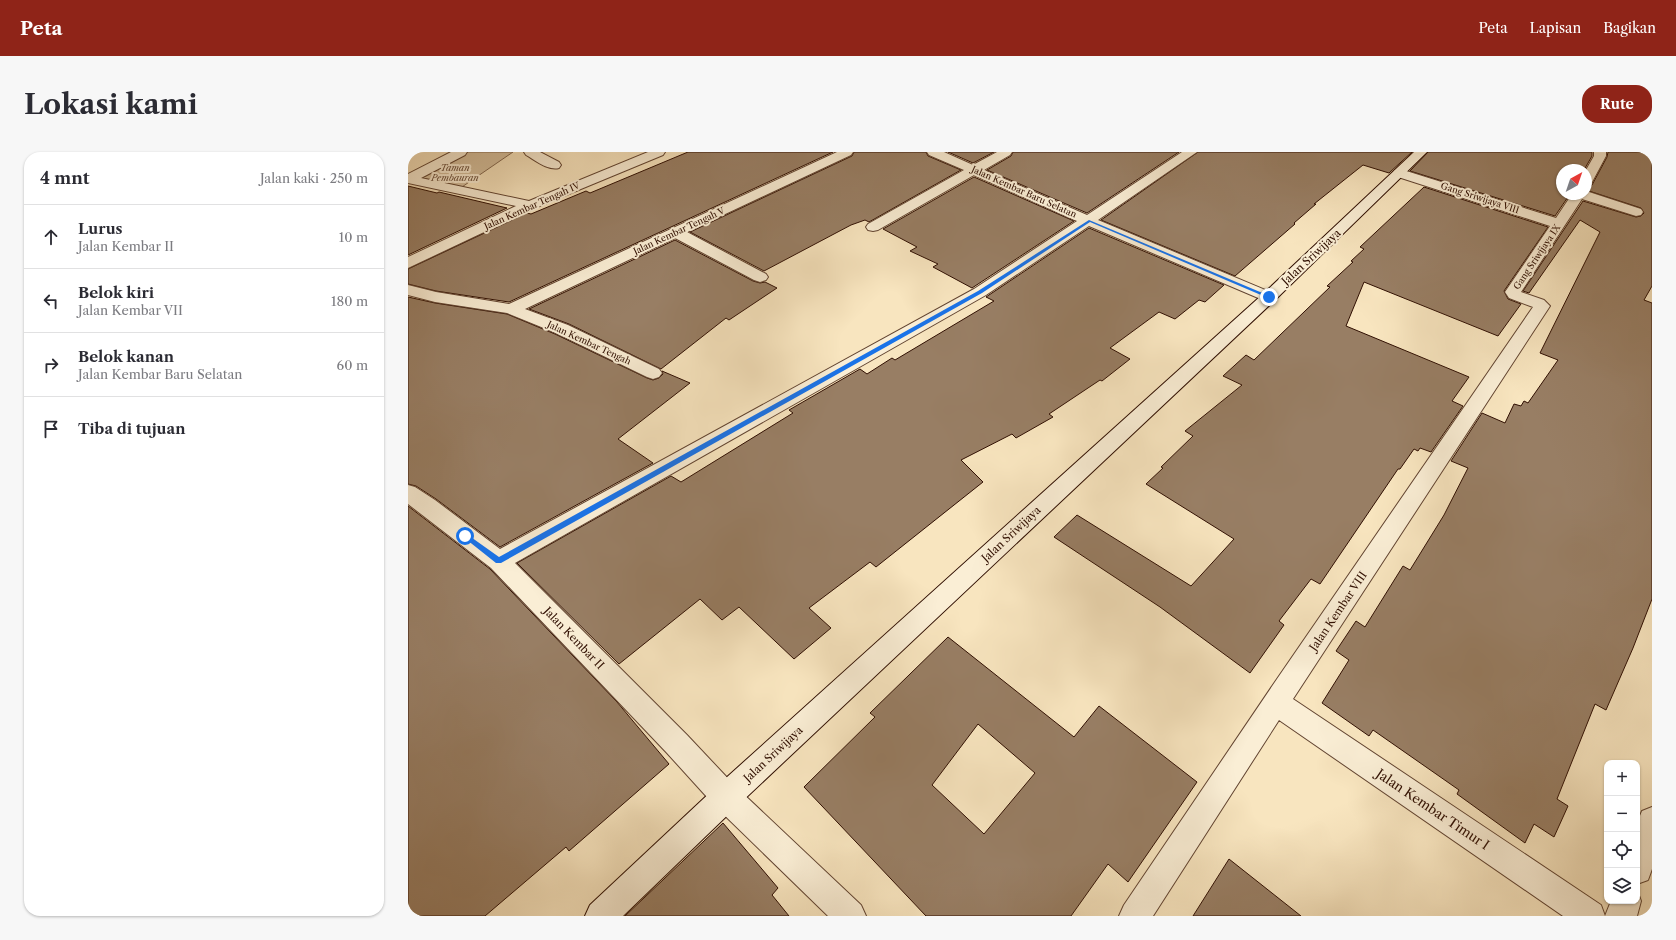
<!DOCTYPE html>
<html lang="id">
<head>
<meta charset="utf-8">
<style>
  body { margin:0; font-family:"Libre Caslon Text",serif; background:#f7f7f7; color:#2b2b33 }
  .controls { position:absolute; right:12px; bottom:12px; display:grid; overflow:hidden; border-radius:8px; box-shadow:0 1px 3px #0004 }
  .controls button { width:36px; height:36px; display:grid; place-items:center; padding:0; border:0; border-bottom:1px solid #e1e1e2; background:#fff; color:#2b2b33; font:20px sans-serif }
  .compass { position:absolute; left:1148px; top:12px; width:36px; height:36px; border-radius:50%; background:#fff; box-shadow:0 1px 3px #0004; rotate:40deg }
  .stop { position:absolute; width:12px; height:12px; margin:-9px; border:3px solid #1a73e8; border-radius:50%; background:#fff }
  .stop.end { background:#1a73e8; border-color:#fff; box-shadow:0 1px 4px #0008 }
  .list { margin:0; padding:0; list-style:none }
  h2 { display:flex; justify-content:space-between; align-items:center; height:52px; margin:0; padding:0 16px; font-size:17px }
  h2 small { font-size:13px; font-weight:400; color:#7c7c81 }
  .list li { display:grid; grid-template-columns:26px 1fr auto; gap:12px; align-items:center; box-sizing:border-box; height:64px; padding:0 16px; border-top:1px solid #e1e1e2 }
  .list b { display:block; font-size:15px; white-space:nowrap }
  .list p { margin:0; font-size:13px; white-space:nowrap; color:#7c7c81 }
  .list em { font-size:13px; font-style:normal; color:#7c7c81 }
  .icon { flex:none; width:22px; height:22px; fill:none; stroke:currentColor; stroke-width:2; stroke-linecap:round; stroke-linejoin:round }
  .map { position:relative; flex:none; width:1244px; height:764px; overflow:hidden; border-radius:16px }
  header { display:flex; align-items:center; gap:24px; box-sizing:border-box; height:56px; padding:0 20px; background:#8f2418; color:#fff }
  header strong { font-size:19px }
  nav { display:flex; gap:22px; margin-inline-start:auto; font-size:14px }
  .intro { display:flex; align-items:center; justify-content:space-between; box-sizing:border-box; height:96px; padding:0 24px }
  h1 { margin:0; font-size:28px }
  .button { padding:10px 18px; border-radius:16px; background:#8f2418; color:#fff; font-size:14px; font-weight:700 }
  main { display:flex; gap:24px; padding:0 24px }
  aside { flex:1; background:#fff; border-radius:16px; box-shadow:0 1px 3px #0004 }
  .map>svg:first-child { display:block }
  .green { fill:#d6c19f; stroke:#836850 }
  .building { fill:#987e64; stroke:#300f02; fill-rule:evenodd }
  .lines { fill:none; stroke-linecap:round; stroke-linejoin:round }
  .street-casing { stroke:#624431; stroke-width:2 }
  .secondary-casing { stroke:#300f02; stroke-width:2 }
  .street { fill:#faeed5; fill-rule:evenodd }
  .secondary { fill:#faeed5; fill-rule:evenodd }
  .route { fill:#1a73e8 }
  .labels { text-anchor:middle; stroke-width:4; stroke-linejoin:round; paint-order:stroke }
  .far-park-label { font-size:9px; font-style:italic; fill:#6a4d39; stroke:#faeed5 }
  .far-street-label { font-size:9px; fill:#300f02; stroke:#faeed5 }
  .street-label { font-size:11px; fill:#300f02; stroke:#faeed5 }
  .near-street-label { font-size:13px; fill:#300f02; stroke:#faeed5 }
</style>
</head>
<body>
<header>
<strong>Peta</strong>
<nav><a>Peta</a><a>Lapisan</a><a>Bagikan</a></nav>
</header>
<div class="intro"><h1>Lokasi kami</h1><a class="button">Rute</a></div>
<main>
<aside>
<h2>4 mnt<small>Jalan kaki · 250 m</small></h2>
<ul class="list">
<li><svg class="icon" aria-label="ahead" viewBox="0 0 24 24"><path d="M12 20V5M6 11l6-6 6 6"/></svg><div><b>Lurus</b><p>Jalan Kembar II</p></div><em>10 m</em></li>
<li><svg class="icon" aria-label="left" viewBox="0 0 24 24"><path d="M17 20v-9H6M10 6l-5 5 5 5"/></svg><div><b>Belok kiri</b><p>Jalan Kembar VII</p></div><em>180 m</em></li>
<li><svg class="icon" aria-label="right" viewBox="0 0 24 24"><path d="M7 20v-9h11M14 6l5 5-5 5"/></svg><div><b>Belok kanan</b><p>Jalan Kembar Baru Selatan</p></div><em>60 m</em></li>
<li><svg class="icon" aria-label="arrive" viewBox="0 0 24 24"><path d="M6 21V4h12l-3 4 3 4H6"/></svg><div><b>Tiba di tujuan</b></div></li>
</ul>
</aside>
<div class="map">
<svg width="1244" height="764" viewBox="0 0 1244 764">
  <rect width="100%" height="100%" fill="#f8e5bf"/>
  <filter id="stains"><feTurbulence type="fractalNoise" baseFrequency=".005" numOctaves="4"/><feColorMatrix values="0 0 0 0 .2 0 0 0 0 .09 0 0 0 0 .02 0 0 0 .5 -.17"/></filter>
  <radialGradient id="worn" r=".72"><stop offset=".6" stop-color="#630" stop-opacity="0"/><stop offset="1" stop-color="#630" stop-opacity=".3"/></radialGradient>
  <!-- green -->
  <path class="green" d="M54,0H105L51,37L4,27Z"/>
  <!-- building -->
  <path class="building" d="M280,0H425L101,150L28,139L0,132V117L119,61L123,62L178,39L182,41Z
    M446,0H518L520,4L553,18L461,70L457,68L443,73L356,119L282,80L444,4Z
    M540,0H586L565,11Z
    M605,0H771L679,61L579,18L603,4Z
    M790,0H1004L981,21L955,13L906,52H908L886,71L887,72L827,124L693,68Z
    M1020,0H1184V4L1176,18H1154V42H1162L1147,64L1002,19Z
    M1200,0H1244V134L1236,148L1244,151V447L1225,496L1198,558L1187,552L1149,647L1160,654L1146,685L1126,672L1117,691L1049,642L1051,638L965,578L961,584L914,551L941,508L928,499L948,469L957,475L995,414L1002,418L1036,363L1060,316L1043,309L1074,261L1097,271L1106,252L1113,254L1116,249L1120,251L1150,208L1132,201L1192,80L1172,68L1121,141L1115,139L1175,49L1228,65L1233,64L1236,61L1233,56L1178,38V34L1184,33L1199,5Z
    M566,25L666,69L564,136L525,115L530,112L502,99L509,95L475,77Z
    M0,34L29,41L31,40L99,56L0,103Z
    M1016,35L1140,75L1096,139L1100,147L1113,152L1090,184L956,130L938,174L1061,225L1044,249L1055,254L1023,300L1012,296L1010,299L1006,297L992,317H990L912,432L903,427L871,469L876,473L842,521L752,455L646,385L669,363L783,434L826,387L738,332L755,316L753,315L785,284L777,279L834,233L815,224L838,203L846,208L922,135L919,134L945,110L943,109L956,97L952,95Z
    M681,76L816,133L797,150L791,148L767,167L751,160L702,196L722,207L694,229L692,228L641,262L645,265L608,286L604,282L553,308L575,330L468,415L462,410L401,456L423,476L386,507L331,455L314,468L292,447L211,512L109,411L263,324L273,330L385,261L381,258L452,217L459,222L484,206L487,208L586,149L578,145Z
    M267,88L345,129L352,131L357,130L369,136L321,168L318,166L253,217L161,172L121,157Z
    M0,145L27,151L99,162L147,182L239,226L245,228L251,226L255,222L254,219L282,231L210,287L245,311L92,395L28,347L8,334L0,332Z
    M0,354L82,417L209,550L261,612L161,699L158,695L77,764H0Z
    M540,485L666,585L691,554L789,630L720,730L700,712L663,764H518L396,635L467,565L462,561ZM570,572L627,621L576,682L524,633Z
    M315,671L370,736L364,743L381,764H217Z
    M821,707L893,764H785Z"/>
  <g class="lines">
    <!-- street casing -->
    <g class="street-casing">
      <path id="street" d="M43,0H59L57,3L13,26L121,49L240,0H257L255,3L127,56L0,116V105L108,54L0,31V22Z
        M116,0H132L151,10L153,13L151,16C140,19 127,8 118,3Z
        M429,0H445L443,3L279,80L358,122L360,125L358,128L352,130L346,128L267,86L117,157L160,173L251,217L254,221L251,225L245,227L239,225L148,181L99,161L27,150L0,143V133L28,140L101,152Z
        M519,0H536L565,13L589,0H604L602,3L576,18L679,63L774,0H789L690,68L867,142L869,145L867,148L861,150L855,148L681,74L578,143L107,411L279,583L328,635L453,753L458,764H420L308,655L259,601L83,416L0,352V333L7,335L27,348L92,397L566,137L669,69L566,23L470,78L465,79L460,78L458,75L460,72L556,18L521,3Z
        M1186,0H1198V4L1183,32L1178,33V18L1186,4Z
        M992,17L1148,66L1164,42H1178V39L1233,57L1235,60L1233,63L1228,64L1174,47L1113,140L1136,148L1142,154L885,547L1193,753L1197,764L1203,749H1229V738L1233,749L1229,764H1155L871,568L745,764H711L716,753L869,527L1125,155L1101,146L1097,140L1142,74L987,24L985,21L987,18Z
        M1244,655V717L1240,728L1229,732V671L1234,659Z"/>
    </g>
    <!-- secondary casing -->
    <g class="secondary-casing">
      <path id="secondary" d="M1006,0H1019L867,148L328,655L215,764H177L182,753L308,635L855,142Z"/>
    </g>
    <!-- street -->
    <use href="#street" class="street"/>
    <!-- secondary -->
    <use href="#secondary" class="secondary"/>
  </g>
  <!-- route -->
  <path class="route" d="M681,68L864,145L860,146L682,70L574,141L93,411H88L54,384L55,383H60L91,405L570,139Z"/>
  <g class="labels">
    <!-- far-park labels -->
    <g class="far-park-label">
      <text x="47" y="19">Taman<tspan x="47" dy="10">Pembauran</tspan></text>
    </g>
    <!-- far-street labels -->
    <g class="far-street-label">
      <text transform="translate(616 40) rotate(24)" y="3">Jalan Kembar Baru Selatan</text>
      <text transform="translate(1072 46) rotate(18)" y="3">Gang Sriwijaya VIII</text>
      <text transform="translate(124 54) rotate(-24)" y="3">Jalan Kembar Tengah IV</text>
      <text transform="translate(271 79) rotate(-25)" y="3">Jalan Kembar Tengah V</text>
      <text transform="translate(1129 105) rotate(-56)" y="3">Gang Sriwijaya IX</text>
      <text transform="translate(181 191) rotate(25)" y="3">Jalan Kembar Tengah</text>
    </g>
    <!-- street labels -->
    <g class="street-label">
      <text transform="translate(903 105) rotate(-43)" y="4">Jalan Sriwijaya</text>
      <text transform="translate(603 382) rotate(-43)" y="4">Jalan Sriwijaya</text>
      <text transform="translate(930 459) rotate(-56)" y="4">Jalan Kembar VIII</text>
      <text transform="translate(166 486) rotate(46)" y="4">Jalan Kembar II</text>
      <text transform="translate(365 602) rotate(-43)" y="4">Jalan Sriwijaya</text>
    </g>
    <!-- near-street labels -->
    <g class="near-street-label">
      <text transform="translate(1025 657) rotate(34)" y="5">Jalan Kembar Timur I</text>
    </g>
  </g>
  <rect width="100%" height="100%" filter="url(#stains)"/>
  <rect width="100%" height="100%" fill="url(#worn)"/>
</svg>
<div class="controls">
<button>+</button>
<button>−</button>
<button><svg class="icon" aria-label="locate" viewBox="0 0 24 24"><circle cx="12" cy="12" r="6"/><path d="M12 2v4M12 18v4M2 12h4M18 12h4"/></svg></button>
<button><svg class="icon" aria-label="layers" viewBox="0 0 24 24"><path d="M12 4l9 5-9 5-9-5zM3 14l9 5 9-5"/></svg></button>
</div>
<svg class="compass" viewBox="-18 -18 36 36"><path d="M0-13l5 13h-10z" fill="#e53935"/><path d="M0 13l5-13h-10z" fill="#7c7c81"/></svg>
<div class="stop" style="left:57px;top:384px"></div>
<div class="stop end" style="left:861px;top:145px"></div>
</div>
</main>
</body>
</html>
